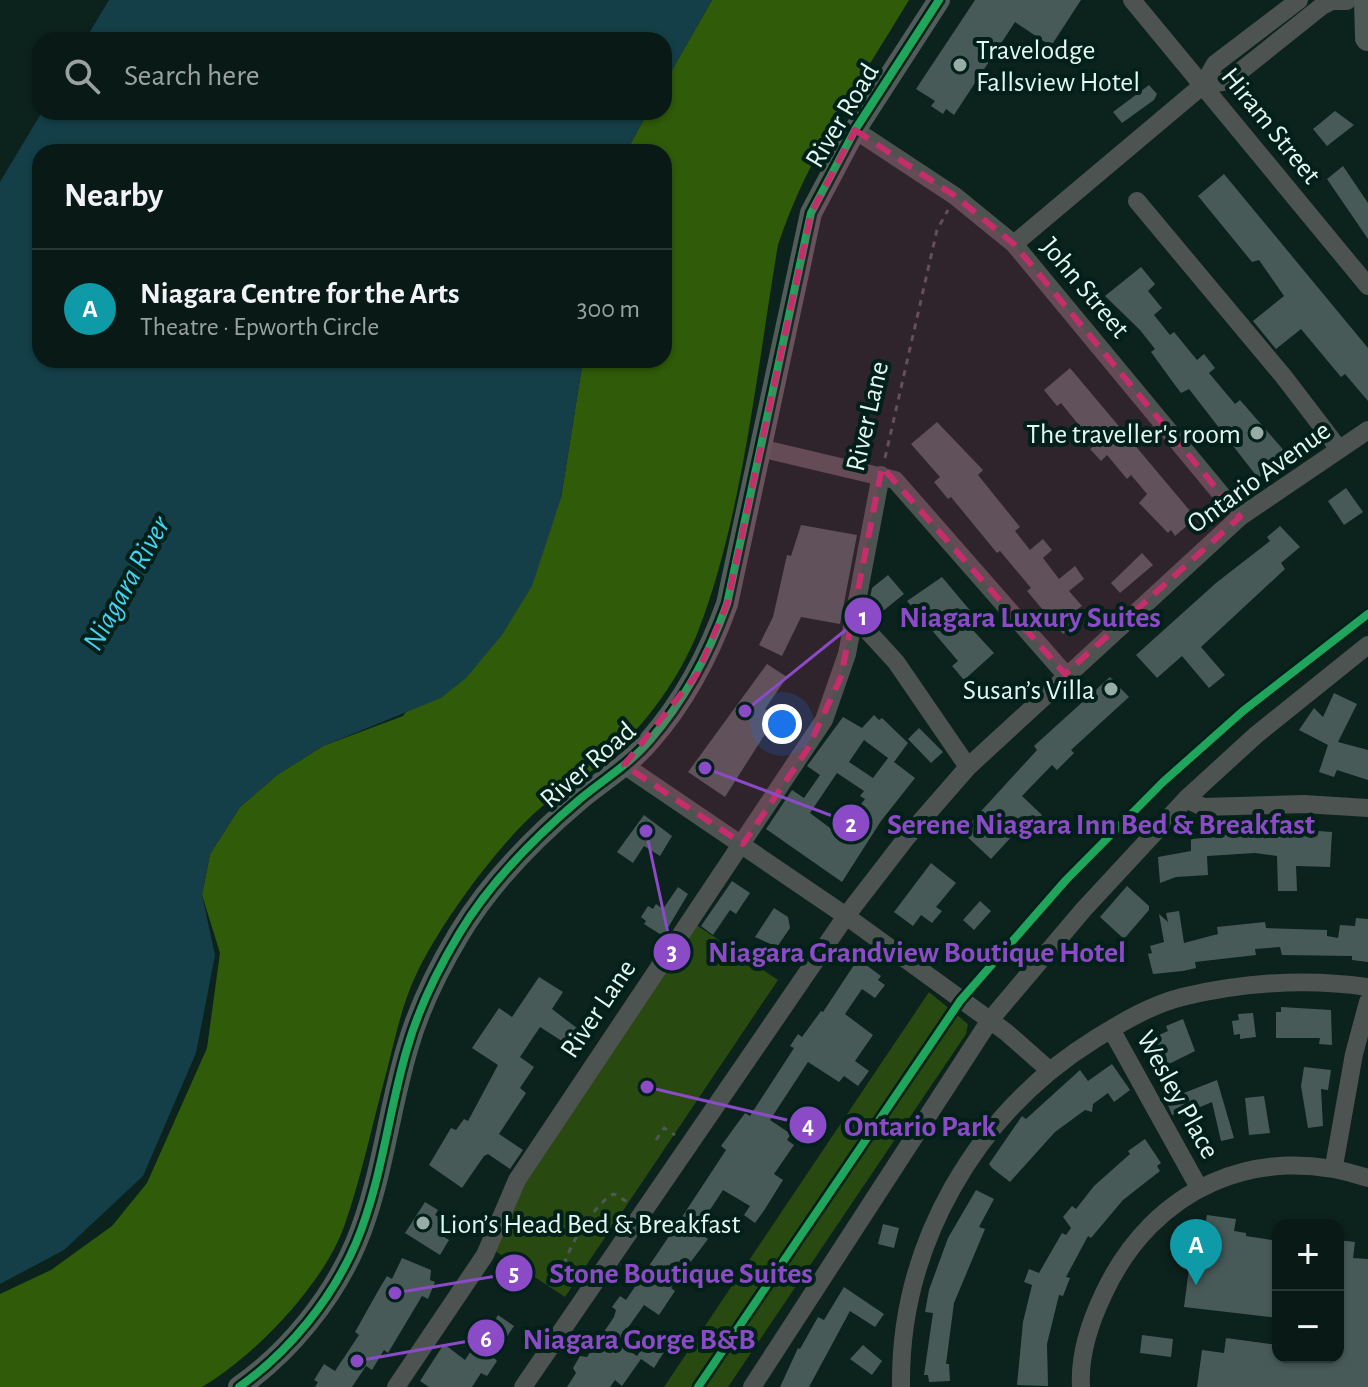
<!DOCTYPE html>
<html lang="en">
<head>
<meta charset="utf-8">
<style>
  body { margin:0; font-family:"Alegreya Sans",sans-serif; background:#12231f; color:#f1f3f6 }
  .controls { position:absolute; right:24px; bottom:24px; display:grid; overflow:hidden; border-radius:16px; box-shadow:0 2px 6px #0004 }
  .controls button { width:72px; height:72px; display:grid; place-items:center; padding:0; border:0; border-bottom:2px solid #293835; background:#091a16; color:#f1f3f6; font:40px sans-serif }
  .you { position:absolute; left:782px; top:724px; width:28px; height:28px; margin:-20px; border:6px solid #fff; border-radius:50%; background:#1a73e8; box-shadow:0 0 0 12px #1a73e833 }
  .badge { display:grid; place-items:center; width:52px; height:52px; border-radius:50%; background:#98aca6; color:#fff; font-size:26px; font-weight:700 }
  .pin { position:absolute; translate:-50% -66px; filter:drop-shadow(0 2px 4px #0008) }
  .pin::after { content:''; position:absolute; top:42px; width:28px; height:24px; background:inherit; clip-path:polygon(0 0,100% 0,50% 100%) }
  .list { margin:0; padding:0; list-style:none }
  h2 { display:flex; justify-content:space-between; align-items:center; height:104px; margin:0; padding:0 32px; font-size:34px }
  h2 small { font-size:26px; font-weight:400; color:#99a1a1 }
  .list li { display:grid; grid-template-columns:52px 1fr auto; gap:24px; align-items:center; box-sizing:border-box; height:120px; padding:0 32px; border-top:2px solid #293835 }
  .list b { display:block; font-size:30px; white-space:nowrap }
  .list p { margin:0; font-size:26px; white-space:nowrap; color:#99a1a1 }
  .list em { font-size:26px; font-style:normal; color:#99a1a1 }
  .icon { flex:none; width:44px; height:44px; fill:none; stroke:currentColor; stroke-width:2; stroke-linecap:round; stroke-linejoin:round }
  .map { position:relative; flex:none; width:1368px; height:1387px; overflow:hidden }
  .search { position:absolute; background:#091a16; box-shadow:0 2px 6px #0004; left:32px; top:32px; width:640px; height:88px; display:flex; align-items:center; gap:20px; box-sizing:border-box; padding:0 28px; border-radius:24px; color:#99a1a1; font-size:30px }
  .panel { position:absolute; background:#091a16; box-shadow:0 2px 6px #0004; left:32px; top:144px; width:640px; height:224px; border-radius:24px }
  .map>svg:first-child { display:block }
  .green { fill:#28490f }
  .forest { fill:#305b08 }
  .water { fill:#143f48 }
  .building { fill:#485a58; fill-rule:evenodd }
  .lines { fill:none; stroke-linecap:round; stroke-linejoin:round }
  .path { stroke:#4d5854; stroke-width:3; stroke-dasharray:6 6; stroke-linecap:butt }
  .minor { stroke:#4d5350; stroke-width:18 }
  .major { stroke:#525c58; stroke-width:22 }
  .highway { stroke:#4d5954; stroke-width:26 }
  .cycleway-casing { stroke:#002019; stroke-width:13 }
  .cycleway { stroke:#20a55d; stroke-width:8 }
  .marked { fill:#c52e6a; fill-opacity:0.2; stroke:#c52e6a; stroke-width:6; stroke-dasharray:16 10; stroke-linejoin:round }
  .poi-dot { fill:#98aca6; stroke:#002019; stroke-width:3 }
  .labels { text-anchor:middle; stroke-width:8; stroke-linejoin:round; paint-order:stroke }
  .poi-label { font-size:28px; fill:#e3f6f0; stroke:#002019; text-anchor:start }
  .street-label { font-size:28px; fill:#e3f6f0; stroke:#002019 }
  .water-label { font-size:30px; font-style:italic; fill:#43d2f1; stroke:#002019 }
  .leader { fill:none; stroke:#8b4ac6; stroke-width:3 }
  .callout-dot { fill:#8b4ac6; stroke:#002019; stroke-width:3 }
  .mark-label { font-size:24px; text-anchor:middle; font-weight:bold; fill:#fff }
  .callout-label { font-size:30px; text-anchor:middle; font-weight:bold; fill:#8b4ac6; stroke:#002019; stroke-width:8; stroke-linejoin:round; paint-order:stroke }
</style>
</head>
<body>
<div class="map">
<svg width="1368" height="1387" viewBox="0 0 1368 1387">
  <rect width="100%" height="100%" fill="#0c221d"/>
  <!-- green -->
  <path class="green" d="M695,924L778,980L565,1297L495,1251L519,1193Z
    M929,992L968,1024L966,1034L728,1387H664Z"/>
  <!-- forest -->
  <path class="forest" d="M712,0H909C861,80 807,157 778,245C757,368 743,514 699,629C680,678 647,723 608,758C586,777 560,791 538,810C497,846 439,925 416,975C402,1004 395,1039 387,1070C373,1121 362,1175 345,1224C325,1283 255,1356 202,1387H0V1294L51,1270L112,1226L147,1183L207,1048L220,953L202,895L210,854L240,807L277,775L323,746L403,716L561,498L583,360H664V152H626L648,112H664V84Z"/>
  <!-- water -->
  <path class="water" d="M109,0H712L664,84V40H85Z
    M42,112H648L626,152H40V360H583L561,498L532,586L502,635L466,678L441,698L323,746L277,775L240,807L210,854L202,895L215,955L196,1053L143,1176L64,1250L0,1284V182Z"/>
  <!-- building -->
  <path class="building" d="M975,0H1081L1051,46L1015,22L954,115L946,109L943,114L931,106L935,101L916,89Z
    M1149,85L1157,94L1154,100L1122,123L1113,112Z
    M1335,111L1354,125L1327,146L1313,129Z
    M1343,166L1368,203V239L1327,179Z
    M1224,174L1368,348V401L1345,374L1341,377L1301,329L1276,349L1253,321L1284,296L1259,260L1252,262L1198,196Z
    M1141,267L1155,284L1148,291L1162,308L1154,315L1170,335L1174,332L1197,360L1204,354L1215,368L1209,373L1235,404L1240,400L1287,454L1258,478L1189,389L1181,393L1172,381L1151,352L1155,349L1140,330L1105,296Z
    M1070,368L1196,518L1175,536L1171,530L1168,533L1139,503L1147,494L1131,475L1127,479L1107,455L1101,461L1090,449L1095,445L1061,403L1057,406L1044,390Z
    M937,422L983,470L978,475L1020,527L1015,531L1030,550L1043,539L1052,550L1043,558L1059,579L1075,566L1084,579L1069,591L1082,606L1078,609L1084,616L1063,634L1027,591L1031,588L1000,551L997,553L951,497L948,499L934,482L940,477L911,444Z
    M1346,488L1363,512L1344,525L1328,501Z
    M801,525L857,535L840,624L801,617L782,656L759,645L773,617L787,555L791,556Z
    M1280,526L1300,547L1281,563L1285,569L1201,647L1225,675L1209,688L1182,656L1157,678L1136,655L1216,583L1270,541L1267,537Z
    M1142,553L1153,565L1120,593L1111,583Z
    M888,575L904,594L873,619L867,613L872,588Z
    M942,577L978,620L970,627L994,653L964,680L952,666L958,661L907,601Z
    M767,664L787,677L765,709L788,725L779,738L767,731L725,797L688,772Z
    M1110,677L1129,697L1071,750L1074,753L1057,770L1052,765L1022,796L1042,815L1020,839L1014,834L991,859L962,832L1037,750L1034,746Z
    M1334,693L1357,704L1338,742L1368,750V780L1337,770L1334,777L1319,772L1328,745L1299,730L1314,708L1323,717Z
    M874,715L879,720L882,718L908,743L894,762L915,778L881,821L842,882L766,829L792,790L804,798L820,775L807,766L843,717L862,728ZM864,740L888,758L873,778L849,762ZM837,773L864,791L860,796L865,799L838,834L810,813Z
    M919,728L943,752L931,763L908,739Z
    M644,815L672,836L660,856L644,846L633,863L617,852Z
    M1247,826L1332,832L1330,867L1296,866L1297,891H1278L1277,856L1255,853L1207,856L1208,875L1176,877L1160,883L1158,857L1191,851V839L1217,837V832L1247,830Z
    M931,863L956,883L936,907L942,911L932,923L921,915L913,926L894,912Z
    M732,881L750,893L736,914L730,910L713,935L701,926Z
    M1127,886L1149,906V910L1124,939L1100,917Z
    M678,887L688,894L663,936L644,924L646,921L641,917L648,906L653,909L656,904L663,909Z
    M980,901L991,911L974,930L963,920Z
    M774,908L788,917L790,928L777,947L755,937Z
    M1179,911L1184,943L1218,934L1217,927L1265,922L1266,928L1327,930V936L1338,938L1340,925L1355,926L1356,918L1368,919V962L1352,960V956L1282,955L1280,947L1255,949L1256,955L1195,962L1196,968L1183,971L1153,974L1148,954L1152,953L1150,946L1164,942L1159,914L1168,922L1166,913Z
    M858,959L881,976L878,980L885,985L875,998L862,989L845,1014L873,1035L855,1061L869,1071L858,1086L844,1076L839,1082L808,1062L770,1120L791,1134L787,1140L794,1145L774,1174L783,1180L765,1209L755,1223L744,1215L750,1206L723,1190L696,1231L708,1239L671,1288L675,1291L659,1315L644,1305L617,1343L637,1356L653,1333L669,1344L654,1368L641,1359L622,1386L615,1380L610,1387H567L576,1373L573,1368L580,1356L587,1357L614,1317L616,1310L612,1307L620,1296L626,1300L680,1220L726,1150L721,1146L745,1113L750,1116L794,1048L790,1046L798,1034L802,1037L821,1011L823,1012Z
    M539,977L563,992L552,1009L586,1035L576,1050L540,1027L520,1057L534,1067L520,1088L526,1093L499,1134L523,1150L510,1169L488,1154L484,1156L462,1188L429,1165L451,1128L456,1130L464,1119L468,1121L498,1065L472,1048L499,1008L512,1017Z
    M1281,1007L1331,1010L1332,1045L1319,1044L1320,1038H1276V1012H1281Z
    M1253,1013L1256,1037L1240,1039V1034L1234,1035L1232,1021L1239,1020L1238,1014Z
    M1183,1019L1195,1051L1153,1072L1141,1043L1168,1031L1166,1026Z
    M1112,1064L1130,1090L1114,1102L1108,1093L1093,1104L1092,1112L1085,1110L1055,1132L1010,1182L992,1168L989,1164L1022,1116L1026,1119L1080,1070L1088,1081Z
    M1304,1067L1331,1070L1328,1090L1321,1089L1323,1126L1308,1128L1301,1086Z
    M1217,1080L1234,1138L1221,1141L1212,1102L1179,1116L1178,1113L1172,1115L1166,1100Z
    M1264,1096L1270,1133L1249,1135L1245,1098Z
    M1145,1139L1161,1163L1157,1166L1160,1171L1123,1200L1091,1238L1088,1236L1066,1277L1070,1278L1063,1296L1059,1295L1047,1344L1048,1386L1017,1385L1023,1322L1032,1285L1024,1282L1029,1269L1039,1273L1062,1233L1066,1235L1071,1228L1063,1217L1072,1206L1076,1209L1094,1186L1130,1154L1128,1151Z
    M976,1190L994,1199L979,1227L985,1229L954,1303L946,1364H949L950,1381L929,1382L928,1375H924L933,1313L925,1312L929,1290L948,1238Z
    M425,1202L438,1210L435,1215L448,1223L441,1235L449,1240L440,1255L405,1233Z
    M1207,1215L1236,1219L1234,1231L1246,1233V1236L1278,1241V1318L1184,1307L1194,1230L1204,1231Z
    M883,1224L899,1228L894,1248L878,1244Z
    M1338,1240L1355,1242L1353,1258L1368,1259V1387H1197L1202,1350L1224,1353L1226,1338L1278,1345V1357H1338Z
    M402,1258L431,1270L430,1280L435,1282L428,1299L422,1296L388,1353L384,1350L372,1370L366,1366L352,1387H315L318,1382L314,1380L324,1364L335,1371L359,1335L355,1332L378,1291L387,1276L392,1279Z
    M844,1287L884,1314L875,1327L850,1311L809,1387H780L798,1348L800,1349L818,1317L824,1320Z
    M498,1315L514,1326L493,1357L497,1361L487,1376L481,1373L472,1387H429L420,1381L444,1344L465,1360L491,1320L494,1322Z
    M1142,1335L1173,1339L1171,1357L1140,1353Z
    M863,1345L882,1361L872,1375L850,1359Z"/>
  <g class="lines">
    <!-- path -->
    <path class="path" d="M885,458L937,230L948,210
      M656,1140L664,1128L675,1135
      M571,1286L563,1270C565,1251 596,1201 614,1194L631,1204"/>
    <!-- minor -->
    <path class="minor" d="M1132,0L1368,286
      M1203,85L1228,81L1322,6L1332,1H1347
      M855,130L955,196L1014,244L1240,517
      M1137,201L1284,377L1339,449
      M1014,244L1203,85L1215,64L1299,0
      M760,448L895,480L1065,674
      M853,615L896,662L968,767
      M624,765L846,916L1006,1032L1048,1069
      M1186,799L1203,807L1304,804L1368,808
      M1111,1029L1198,1186
      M1334,1166L1354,1054L1368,1002
      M396,1387L485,1255L517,1180L824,720L847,654L881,475
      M523,1387L846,916L907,837L968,767L1240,517L1368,430
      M752,1387L990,1020L1084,909L1186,799L1256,735L1368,645
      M901,1387C899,1245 976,1113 1095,1039C1122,1022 1151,1005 1182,997C1245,982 1305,978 1368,987
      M1081,1387C1079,1354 1090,1322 1104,1293C1153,1188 1258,1141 1368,1178"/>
    <!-- major -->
    <path class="major" d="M239,1387C289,1352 332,1299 356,1243C382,1181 388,1113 407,1049C418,1010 438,969 459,934C490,882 535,837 580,799C604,779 630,764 650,740C685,700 709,654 727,604L811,213L855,130L939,0"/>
    <!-- highway -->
    <path class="highway" d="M1367,0L1368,38"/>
    <!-- cycleway casing -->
    <g class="cycleway-casing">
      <path id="cycleway" d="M239,1387C289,1352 332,1299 356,1243C382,1181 388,1113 407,1049C418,1010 438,969 459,934C490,882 535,837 580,799C604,779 630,764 650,740C685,700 709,654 727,604L811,213L855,130L939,0
        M698,1387L960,1001L1066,880L1163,782L1243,711L1368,614"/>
    </g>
    <!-- cycleway -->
    <use href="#cycleway" class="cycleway"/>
  </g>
  <!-- marked area -->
  <path class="marked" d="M855,130L955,196L1014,244L1240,517L1065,674L882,467L841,677L807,750L743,844L624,765L697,674L727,604L811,213Z"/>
  <!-- markers -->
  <g class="poi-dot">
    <circle cx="960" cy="65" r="8"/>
    <circle cx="1257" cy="433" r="8"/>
    <circle cx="1111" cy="689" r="8"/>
    <circle cx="423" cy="1223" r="8"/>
  </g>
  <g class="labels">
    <!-- poi labels -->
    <g class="poi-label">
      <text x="976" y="59">Travelodge<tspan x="976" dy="32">Fallsview Hotel</tspan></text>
      <text x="1241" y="443" text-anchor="end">The traveller's room</text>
      <text x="1095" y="699" text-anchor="end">Susan’s Villa</text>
      <text x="439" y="1233">Lion’s Head Bed &amp; Breakfast</text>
    </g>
    <!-- street labels -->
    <g class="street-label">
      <text transform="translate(841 115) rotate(-59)" y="10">River Road</text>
      <text transform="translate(1272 125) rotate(51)" y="10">Hiram Street</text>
      <text transform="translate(1086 287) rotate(50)" y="10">John Street</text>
      <text transform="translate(866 416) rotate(-77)" y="10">River Lane</text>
      <text transform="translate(1258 476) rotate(-36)" y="10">Ontario Avenue</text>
      <text transform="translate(587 764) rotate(-41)" y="10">River Road</text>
      <text transform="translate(597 1008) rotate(-56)" y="10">River Lane</text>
      <text transform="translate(1179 1094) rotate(61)" y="10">Wesley Place</text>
    </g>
    <!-- water labels -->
    <g class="water-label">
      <text transform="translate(126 583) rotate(-61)" y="10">Niagara River</text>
    </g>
  </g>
  <!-- callouts -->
  <path class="leader" d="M745 711L863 616M705 768L851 823M646 831L672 952M647 1087L808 1125M395 1293L514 1273M357 1361L486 1338"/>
  <g class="callout-dot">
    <circle cx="745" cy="711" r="8"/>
    <circle cx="705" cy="768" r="8"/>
    <circle cx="646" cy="831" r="8"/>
    <circle cx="647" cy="1087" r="8"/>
    <circle cx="395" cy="1293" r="8"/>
    <circle cx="357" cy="1361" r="8"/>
    <circle cx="863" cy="616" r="20"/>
    <circle cx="851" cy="823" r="20"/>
    <circle cx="672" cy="952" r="20"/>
    <circle cx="808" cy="1125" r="20"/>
    <circle cx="514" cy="1273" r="20"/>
    <circle cx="486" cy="1338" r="20"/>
  </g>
  <g class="mark-label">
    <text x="863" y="625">1</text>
    <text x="851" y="832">2</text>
    <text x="672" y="960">3</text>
    <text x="808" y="1133">4</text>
    <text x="514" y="1281">5</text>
    <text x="486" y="1347">6</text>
  </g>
  <g class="callout-label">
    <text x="1030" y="627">Niagara Luxury Suites</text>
    <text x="1101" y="834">Serene Niagara Inn Bed &amp; Breakfast</text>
    <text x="917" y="962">Niagara Grandview Boutique Hotel</text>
    <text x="920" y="1136">Ontario Park</text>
    <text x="681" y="1283">Stone Boutique Suites</text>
    <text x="639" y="1349">Niagara Gorge B&amp;B</text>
  </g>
</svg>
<div class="controls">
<button>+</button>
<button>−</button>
</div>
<div class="you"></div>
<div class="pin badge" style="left:1196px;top:1285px;background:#0f9aa8">A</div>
<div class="search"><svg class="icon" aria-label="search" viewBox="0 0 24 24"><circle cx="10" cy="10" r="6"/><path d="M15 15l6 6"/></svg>Search here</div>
<section class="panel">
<h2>Nearby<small></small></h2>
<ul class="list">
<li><span class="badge" style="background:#0f9aa8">A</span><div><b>Niagara Centre for the Arts</b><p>Theatre · Epworth Circle</p></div><em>300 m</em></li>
</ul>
</section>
</div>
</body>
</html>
